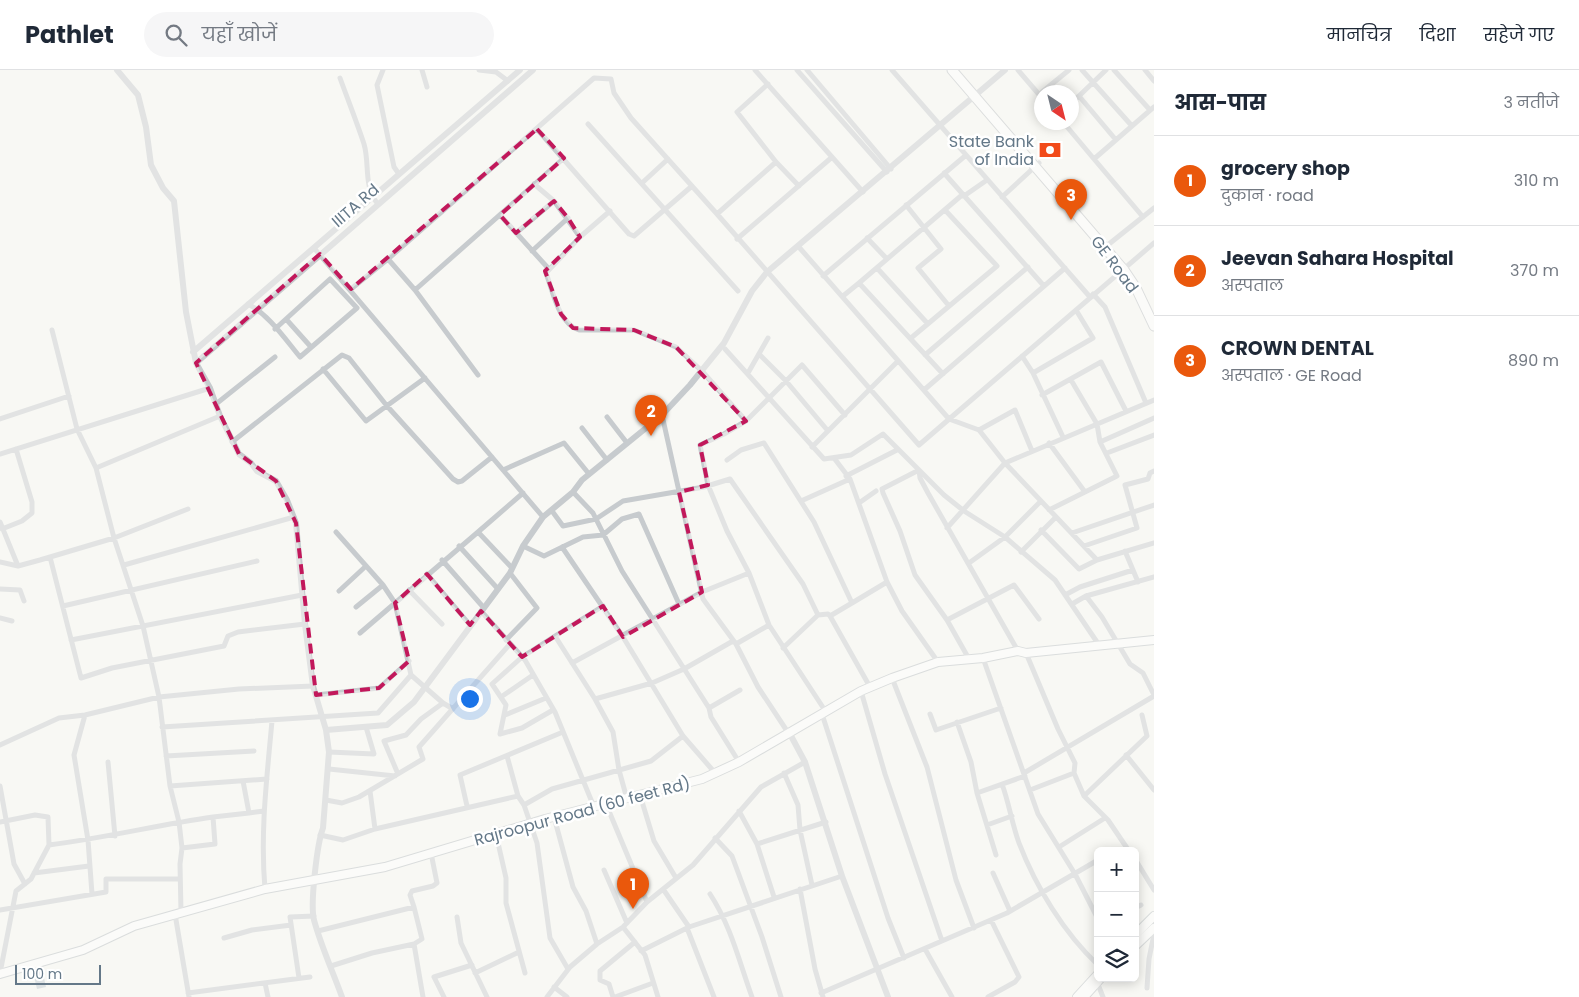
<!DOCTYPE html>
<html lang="hi">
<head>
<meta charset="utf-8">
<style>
  body { margin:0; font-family:Poppins,"Noto Sans Devanagari",sans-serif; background:#f6f6f7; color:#1f2937 }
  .controls { position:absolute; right:15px; bottom:15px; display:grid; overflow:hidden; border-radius:8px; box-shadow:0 2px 12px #0003 }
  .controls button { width:45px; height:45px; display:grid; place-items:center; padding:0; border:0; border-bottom:1px solid #e0e1e3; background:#fff; color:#1f2937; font:25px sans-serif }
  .compass { position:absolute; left:1034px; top:15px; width:45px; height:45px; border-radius:50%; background:#fff; box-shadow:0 2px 12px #0003; rotate:145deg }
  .scale { position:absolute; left:15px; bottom:12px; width:86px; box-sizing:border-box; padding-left:5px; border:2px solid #647888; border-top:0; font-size:14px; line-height:18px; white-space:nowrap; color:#647888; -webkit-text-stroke:4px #fff; paint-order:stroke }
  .you { position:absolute; left:469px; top:628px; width:18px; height:18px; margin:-12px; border:4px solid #fff; border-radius:50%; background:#1a73e8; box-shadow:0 0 0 8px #1a73e833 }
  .badge { display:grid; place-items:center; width:32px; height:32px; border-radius:50%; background:#ea580c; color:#fff; font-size:16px; font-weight:700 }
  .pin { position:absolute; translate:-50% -41px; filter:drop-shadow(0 1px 2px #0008) }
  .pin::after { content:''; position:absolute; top:26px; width:18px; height:15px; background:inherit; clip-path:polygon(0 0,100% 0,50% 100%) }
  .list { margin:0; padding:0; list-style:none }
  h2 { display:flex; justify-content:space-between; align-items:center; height:65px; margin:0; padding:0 20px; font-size:21px }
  h2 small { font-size:16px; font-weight:400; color:#747a83 }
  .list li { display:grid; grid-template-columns:32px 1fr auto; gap:15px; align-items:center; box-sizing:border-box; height:90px; padding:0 20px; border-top:1px solid #e0e1e3 }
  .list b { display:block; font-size:19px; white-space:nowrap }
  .list p { margin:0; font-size:16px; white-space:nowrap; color:#747a83 }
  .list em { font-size:16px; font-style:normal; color:#747a83 }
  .icon { flex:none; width:28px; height:28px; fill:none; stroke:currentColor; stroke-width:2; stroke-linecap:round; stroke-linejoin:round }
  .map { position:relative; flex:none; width:1154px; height:927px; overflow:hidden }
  header { display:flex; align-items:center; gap:30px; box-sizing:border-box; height:70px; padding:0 25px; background:#fff; border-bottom:1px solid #e0e1e3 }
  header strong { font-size:24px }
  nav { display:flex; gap:28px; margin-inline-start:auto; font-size:18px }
  .search { width:350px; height:45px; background:#f6f6f7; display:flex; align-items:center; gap:12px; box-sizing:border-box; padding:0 18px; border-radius:28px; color:#747a83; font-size:19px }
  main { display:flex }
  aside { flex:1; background:#fff }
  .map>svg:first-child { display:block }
  .water { fill:#c0cbd0 }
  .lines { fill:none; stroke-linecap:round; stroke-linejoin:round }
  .secondary-casing { stroke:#b7bdc1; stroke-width:10 }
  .primary-casing { stroke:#babec2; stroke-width:11 }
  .minor { stroke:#c7cbce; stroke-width:5 }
  .tertiary { stroke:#c7cbce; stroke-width:6 }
  .secondary { stroke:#fff; stroke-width:8 }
  .primary { stroke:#fff; stroke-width:9 }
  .marked { fill:none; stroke:#c2185b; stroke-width:4; stroke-dasharray:10 6; stroke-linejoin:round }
  .labels { text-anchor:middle; stroke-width:5; stroke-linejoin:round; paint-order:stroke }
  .poi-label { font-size:16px; fill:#647888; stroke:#fff; text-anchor:end }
  .street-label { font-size:16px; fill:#647888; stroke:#fff }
</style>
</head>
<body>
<header>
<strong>Pathlet</strong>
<div class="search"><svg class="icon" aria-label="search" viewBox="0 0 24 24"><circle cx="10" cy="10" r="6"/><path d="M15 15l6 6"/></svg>यहाँ खोजें</div>
<nav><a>मानचित्र</a><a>दिशा</a><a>सहेजे गए</a></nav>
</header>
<main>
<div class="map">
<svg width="1154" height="927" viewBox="0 0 1154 927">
  <rect width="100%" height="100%" fill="#f8f8f4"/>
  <!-- water -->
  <path class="water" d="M42,899L46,917L37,919L33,902Z"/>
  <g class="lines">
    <!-- secondary casing -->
    <g class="secondary-casing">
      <path id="secondary" d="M1135,865L1154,846
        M1135,876L1154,858
        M0,904L83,880L134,856L265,819L385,797L545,749L702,709L739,692L861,621L892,608L938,592L983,588L1018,581L1026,583L1154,570
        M1077,927L1098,904
        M1084,927L1101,908"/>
    </g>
    <!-- primary casing -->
    <g class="primary-casing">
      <path id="primary" d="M952,0L1124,200L1136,218L1154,256"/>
    </g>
    <!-- minor -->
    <path class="minor" d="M383,0L377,15L394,97L399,104
      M422,0L427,17
      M479,0L496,2L508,11
      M755,0L863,122
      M797,0L887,102
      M807,0L891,99
      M892,0L1090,227
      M1018,0L1042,28
      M1082,0L1132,56
      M1114,0L1150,40
      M1145,0L1154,11
      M340,8C348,30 357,53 364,74C370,94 363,117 378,134
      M768,14L737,42L776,92L799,116
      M1042,22L1069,0
      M1079,26L1106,0
      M1072,32L1079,26L1116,70
      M1063,52L1094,89L1154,37
      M588,54L738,221
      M537,59L629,164L634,166L692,116
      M1094,89L1143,147
      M944,103L1044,216
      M642,113L668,89
      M534,114L554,131L580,167
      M964,126L987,110
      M1002,127L1039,93
      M906,135L941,179L918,198L949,236
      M610,141L580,167L546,203C553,221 558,253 579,260H634L676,277L702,301L746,351
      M717,144L919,375L1154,173
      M500,145L548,198
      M516,163L554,131
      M867,168L887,189
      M737,169L831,88
      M1109,174L1154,138
      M798,176L949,349L979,360L1005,393L1097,490
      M314,178L543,447
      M532,181L568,148
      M388,189L594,8L611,9L614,23L631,48L717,144L776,92
      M877,198L928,254
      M823,206L965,86
      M859,213L962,125
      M351,219L388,189L415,220L478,305
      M415,220L564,88
      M1093,224L1105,237L1146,333
      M843,226L859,213L943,304
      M248,234C269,245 285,269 300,287L357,238L330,209L275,259
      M286,249L311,277
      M52,260L77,359L96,398L114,468L143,556L159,627L170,716L179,752L182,778L180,794L181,842
      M911,268L997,196L945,140
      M725,279L824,389L851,385L883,364L944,425L964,441L1005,467L1055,510L1099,575
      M760,285L786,311L828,361
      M925,285L1028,197
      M1022,286L1033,303L1063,367
      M323,299L366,351L425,308
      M748,303L768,268
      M1033,303L1093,268L1076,240
      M924,320L1065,198
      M1042,325L1101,292L1126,341
      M216,334L275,287
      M662,345L703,529L736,574L758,617L789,664
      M607,347L627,373
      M0,349L69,326
      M582,358L607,390
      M979,360L1015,340L1032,381
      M232,372L342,285L349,288L387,336L453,409L458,412L462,411L492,387
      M1100,372L1154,348
      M1049,373L1085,422
      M812,377L898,291
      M1107,383L1154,365
      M0,384L210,318
      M834,388L850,409L887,512L902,541L938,592
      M727,390L741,380L764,373L814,452L852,533L830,546
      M96,398L220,346
      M503,400L564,373L589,404
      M846,406L897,380
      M573,422L593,443L622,501L709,638L711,647L739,692
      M801,431L850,409
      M859,433L876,421
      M1049,440L1117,406L1100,372L1097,354L1071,310
      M552,441L563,456L596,449L623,431L704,417L730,409L803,514L818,545L828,544L830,546L870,617
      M0,452L18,496
      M947,458L1005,393L1154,330
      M2,459L22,451L32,443V432L16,379
      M1041,460L1079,499L1097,490L1154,473
      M336,462L383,515L395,533L411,605L443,633L453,639
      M478,462L523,423
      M1072,463L1154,435
      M459,476L498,519
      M523,476L544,486L583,467L603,465L622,449L639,444L679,534
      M1084,476L1137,458L1125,415L1148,409L1150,403L1154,401
      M562,477L623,567L683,666L716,704
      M1125,481L1138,512
      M1021,482L1056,447
      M50,487L81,608L112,598L224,576L228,566L238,562L305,554
      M442,490L484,538
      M0,492L18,496L40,490L114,468L188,439
      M969,493L1005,467L1041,431
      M124,495L294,447
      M427,504L470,555
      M0,519L20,520L24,531
      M409,520L442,554
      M339,521L366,496
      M1065,525L1080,517L1133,500
      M1086,526L1102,547L1130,594L1143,603L1154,625
      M852,533L887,512
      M1072,534L1086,526L1154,507
      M63,536L257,491
      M603,536L555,566L595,629L613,662L619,700L627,729
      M356,537L383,515
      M481,541L525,590L555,642L594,737
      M0,548L12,551
      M947,550L1014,515L1039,549
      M360,563L478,462L512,498
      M71,570L302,525
      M506,570L537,538L510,503
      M736,574L769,555
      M783,578L818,545
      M1026,583L1058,659L1075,693L1074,703L1084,726L1108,750L1129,781
      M983,588L1038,744L1075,804L1098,849
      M969,589L947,550L915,505L900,461L883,423L882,419L919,400L920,408L928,423L1018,581
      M572,593L702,522L749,503
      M892,608L927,697L956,810L974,858
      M861,621L885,704L942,871
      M316,625L379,618L409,591
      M501,627L533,605
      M595,629L652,613L684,599L733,571
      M709,638L740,620
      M553,640L522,658L500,664L506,635L492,614L522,587L555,566
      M826,642L769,555L749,503L727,461L708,415L700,375L724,364L746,351L802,295L845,345
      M822,644L888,848L904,888
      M930,644L936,660L1001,638
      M85,645L74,685L88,770L92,824
      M505,645L546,628
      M957,652L971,692L977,723
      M162,657L378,643L411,605
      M0,675L59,648L85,645L159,627L239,619L313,616
      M329,682L374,684L366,657
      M1126,685L1154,720
      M166,686L254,681
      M507,686L518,726L524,735L537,773L550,868L568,899
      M108,692L115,766
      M329,699L395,706
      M784,703L798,735L800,760L812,815
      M1024,703L1154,626
      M398,704L384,671L406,665L421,649L443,633
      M1002,714C1009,733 1012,754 1019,773C1036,817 1064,863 1098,895
      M0,716L14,794L25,814
      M170,716L267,709
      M1030,720L1074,703
      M370,721L375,759
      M640,725L654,771L676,808
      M1084,726L1147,666L1142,645
      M326,730L342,733L359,727L423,689L419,677L510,574
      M606,734L647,832
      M524,735L552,719L651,691L683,666
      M467,736L460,705L563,662
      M739,741L757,774L774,827
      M249,743L264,741
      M554,747L573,817L586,841L597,874
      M0,752L35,745L48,747L49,775
      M987,755L1012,746
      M496,764L506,808V833L525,903
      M320,765L343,770L375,759L518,726
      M715,768L732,786L762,867L781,927
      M757,774L826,752
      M1059,777L1105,748
      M182,778L215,774L213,747L249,743L243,711
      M996,785L977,723L1025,706
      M1135,789L1154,820
      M604,800L627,853
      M34,803L89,796
      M993,803L1010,841
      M265,819C260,762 267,707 272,651
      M663,819L689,857
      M800,819L815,899L823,927
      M710,824C731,856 739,891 752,927
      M414,837L410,825L412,821L433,816L437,813L431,783
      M1135,838L1141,835
      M0,840L106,822V809H180
      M175,844L189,927
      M457,847L461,873L487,927
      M623,857L645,885L658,927
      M687,858L714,927
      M318,861L414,837L422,869L414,874
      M224,868L252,860L291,855
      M925,879L952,927
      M641,881L689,857L842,806
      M331,896L372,883L414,874L423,927
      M0,903L16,821L31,809L49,775C105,768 157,755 213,747
      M475,903L519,882
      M299,908L290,847L314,846
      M1097,912L1103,927
      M265,913L268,927
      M554,917L567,927
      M1147,918L1149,889L1154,864
      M188,923L310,907
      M821,923L1007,843L1098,790
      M444,927L434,907L472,895
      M547,927L570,897L597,874L623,857L647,832L693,795L761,717L805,692
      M613,927L609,914L600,910V901L635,872
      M615,927L653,913
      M988,927L1015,912L1019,907L991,850"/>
    <!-- tertiary -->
    <path class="tertiary" d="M117,0L138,25L146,57L151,95L163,118L174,131L186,242L196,293L210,318L220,346L239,384L251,393L257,401L276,411L287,430L296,453L305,554L313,616L326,660L329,682L323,758C317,774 310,834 314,850C321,876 333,902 342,927
      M193,282L520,0
      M196,293L533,0
      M326,660L387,655L414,632L510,503L523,476L543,447L573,422L582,410L662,345L690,315L724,273L752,221L767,202L1005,0
      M790,664L805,692L842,806L888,927"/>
    <!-- secondary -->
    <use href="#secondary" class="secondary"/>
    <!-- primary -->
    <use href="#primary" class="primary"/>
  </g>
  <!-- marked area -->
  <path d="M0 0H1154V927H0ZM537,59L564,88L500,145L516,163L554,131L568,148L580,167L545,201L561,244L573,258L634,260L676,277L746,351L700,375L708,415L679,422L702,522L623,567L603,536L522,587L481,541L470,555L427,504L395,533L409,591L379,618L316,625L296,453L276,411L239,384L196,293L320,184L351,219Z" fill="#f8f8f4" fill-opacity=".55" fill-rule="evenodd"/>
  <path class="marked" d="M537,59L564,88L500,145L516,163L554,131L568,148L580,167L545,201L561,244L573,258L634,260L676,277L746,351L700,375L708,415L679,422L702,522L623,567L603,536L522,587L481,541L470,555L427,504L395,533L409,591L379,618L316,625L296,453L276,411L239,384L196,293L320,184L351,219Z"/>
  <!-- icons -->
  <defs>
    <g id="bank-bare" transform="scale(1.725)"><path d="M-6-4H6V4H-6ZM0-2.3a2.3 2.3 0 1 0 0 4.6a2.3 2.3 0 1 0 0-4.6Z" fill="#f24b1a" stroke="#fff" stroke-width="2.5" paint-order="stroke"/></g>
  </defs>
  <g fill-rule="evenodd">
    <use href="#bank-bare" x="1050" y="80"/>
  </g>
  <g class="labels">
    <!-- poi labels -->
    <g class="poi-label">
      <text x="1034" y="77">State Bank<tspan x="1034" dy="18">of India</tspan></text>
    </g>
    <!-- street labels -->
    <g class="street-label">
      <text transform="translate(355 135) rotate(-41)" y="6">IIITA Rd</text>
      <text transform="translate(1115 194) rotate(53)" y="6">GE Road</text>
      <text transform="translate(582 741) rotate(-15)" y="6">Rajroopur Road (60 feet Rd)</text>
    </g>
  </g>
</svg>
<div class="controls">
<button>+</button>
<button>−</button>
<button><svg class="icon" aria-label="layers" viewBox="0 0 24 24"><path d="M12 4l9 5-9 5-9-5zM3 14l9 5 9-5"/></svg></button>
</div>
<svg class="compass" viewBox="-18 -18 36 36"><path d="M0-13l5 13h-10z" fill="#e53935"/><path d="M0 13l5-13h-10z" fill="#747a83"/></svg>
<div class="scale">100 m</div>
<div class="you"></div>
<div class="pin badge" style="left:633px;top:839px">1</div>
<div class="pin badge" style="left:651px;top:366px">2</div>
<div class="pin badge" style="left:1071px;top:150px">3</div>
</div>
<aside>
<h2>आस-पास<small>3 नतीजे</small></h2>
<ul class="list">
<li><span class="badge">1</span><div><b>grocery shop</b><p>दुकान · road</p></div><em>310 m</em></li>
<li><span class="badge">2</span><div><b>Jeevan Sahara Hospital</b><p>अस्पताल</p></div><em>370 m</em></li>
<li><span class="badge">3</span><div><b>CROWN DENTAL</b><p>अस्पताल · GE Road</p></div><em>890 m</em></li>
</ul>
</aside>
</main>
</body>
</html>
